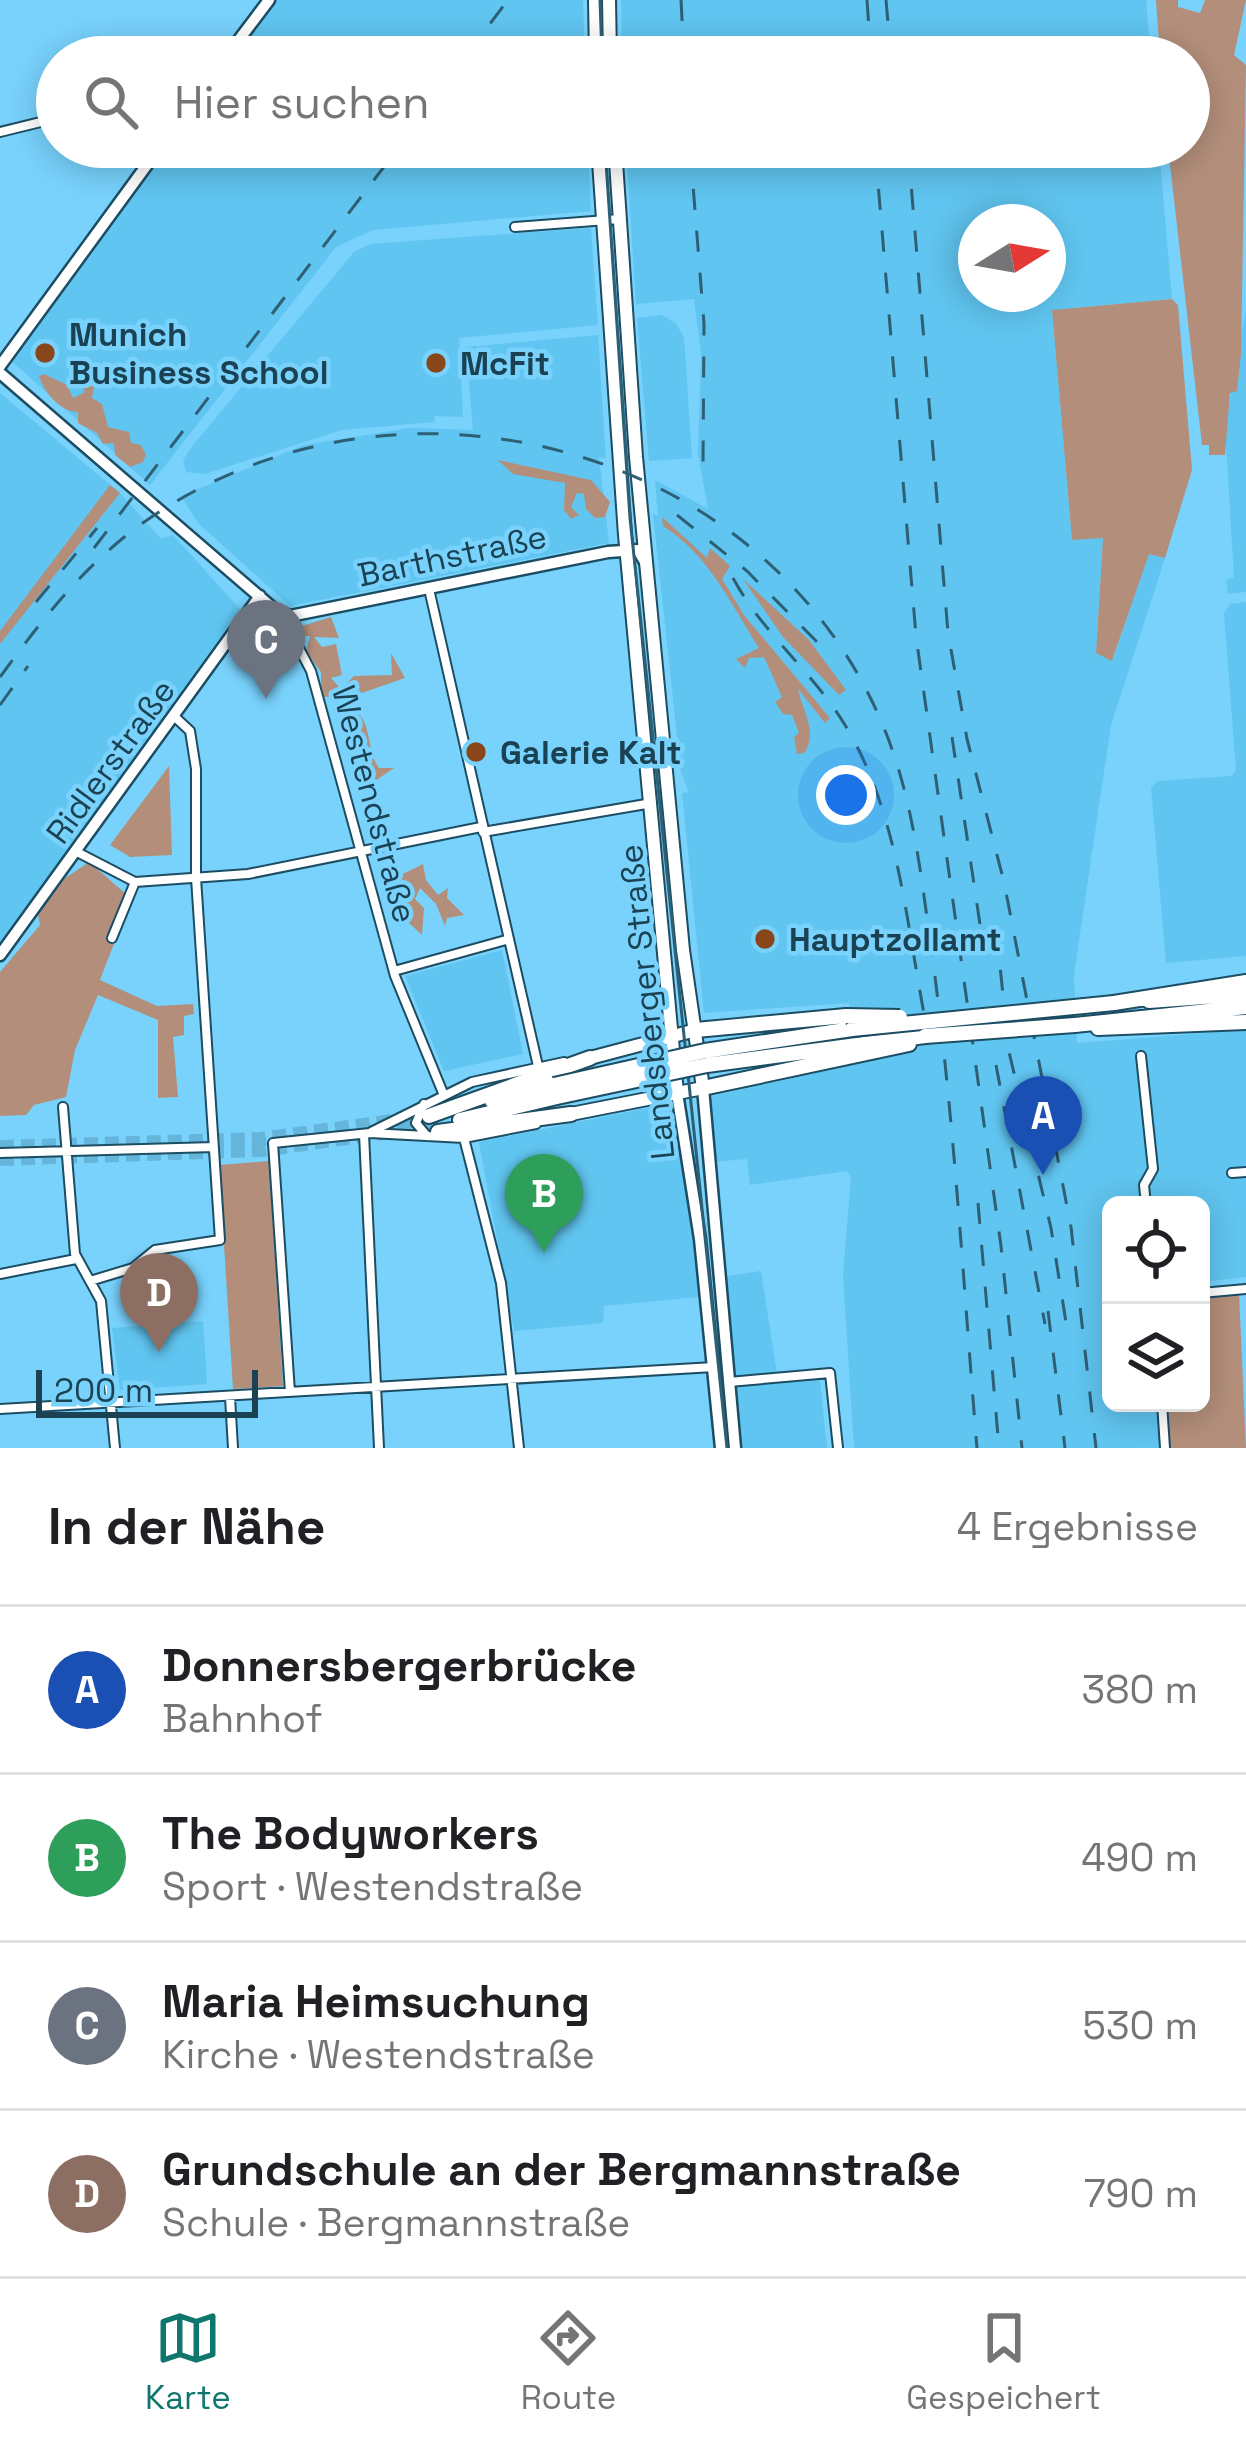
<!DOCTYPE html>
<html lang="de">
<head>
<meta charset="utf-8">
<style>
  body { margin:0; font-family:"Space Grotesk",sans-serif; background:#f6f6f6; color:#202124 }
  .controls { position:absolute; right:36px; bottom:36px; display:grid; overflow:hidden; border-radius:18px; box-shadow:0 6px 30px #0003 }
  .controls button { width:108px; height:108px; display:grid; place-items:center; padding:0; border:0; border-bottom:3px solid #e0e0e0; background:#fff; color:#202124; font:60px sans-serif }
  .compass { position:absolute; left:958px; top:204px; width:108px; height:108px; border-radius:50%; background:#fff; box-shadow:0 6px 30px #0003; rotate:79deg }
  .scale { position:absolute; left:36px; bottom:30px; width:222px; box-sizing:border-box; padding-left:12px; border:6px solid #1b4253; border-top:0; font-size:33px; line-height:42px; white-space:nowrap; color:#1b4253; -webkit-text-stroke:9px #78d2fc; paint-order:stroke }
  .you { position:absolute; left:846px; top:795px; width:42px; height:42px; margin:-30px; border:9px solid #fff; border-radius:50%; background:#1a73e8; box-shadow:0 0 0 18px #1a73e833 }
  .badge { display:grid; place-items:center; width:78px; height:78px; border-radius:50%; background:#0f766e; color:#fff; font-size:39px; font-weight:700 }
  .pin { position:absolute; translate:-50% -99px; filter:drop-shadow(0 3px 6px #0008) }
  .pin::after { content:''; position:absolute; top:63px; width:42px; height:36px; background:inherit; clip-path:polygon(0 0,100% 0,50% 100%) }
  .list { margin:0; padding:0; list-style:none }
  h2 { display:flex; justify-content:space-between; align-items:center; height:156px; margin:0; padding:0 48px; font-size:51px }
  h2 small { font-size:39px; font-weight:400; color:#757577 }
  .list li { display:grid; grid-template-columns:78px 1fr auto; gap:36px; align-items:center; box-sizing:border-box; height:168px; padding:0 48px; border-top:3px solid #e0e0e0 }
  .list b { display:block; font-size:45px; white-space:nowrap }
  .list p { margin:0; font-size:39px; white-space:nowrap; color:#757577 }
  .list em { font-size:39px; font-style:normal; color:#757577 }
  .icon { flex:none; width:66px; height:66px; fill:none; stroke:currentColor; stroke-width:2; stroke-linecap:round; stroke-linejoin:round }
  .map { position:relative; flex:none; width:1246px; height:1448px; overflow:hidden }
  .search { position:absolute; background:#fff; box-shadow:0 6px 30px #0003; left:36px; right:36px; top:36px; height:132px; display:flex; align-items:center; gap:30px; box-sizing:border-box; padding:0 42px; border-radius:66px; color:#757577; font-size:45px }
  .sheet { height:828px; background:#fff }
  nav { display:flex; justify-content:space-around; align-items:center; box-sizing:border-box; height:168px; border-top:3px solid #e0e0e0; background:#fff; font-size:33px; color:#757577 }
  nav a { display:grid; justify-items:center; gap:6px }
  nav .on { color:#0f766e }
  .map>svg:first-child { display:block }
  .built { fill:#60c5f0; fill-rule:evenodd }
  .green { fill:#b38f7b }
  .lines { fill:none; stroke-linecap:round; stroke-linejoin:round }
  .trunk-tunnel { stroke:#65b5da; stroke-width:14; stroke-dasharray:14 7; stroke-linecap:butt }
  .minor-casing { stroke:#1c4d62; stroke-width:12 }
  .tertiary-casing { stroke:#1c4d62; stroke-width:15 }
  .secondary-casing { stroke:#1c4d62; stroke-width:15 }
  .primary-casing { stroke:#1c4d62; stroke-width:16 }
  .trunk-casing { stroke:#1c4d62; stroke-width:18 }
  .minor { stroke:#fff; stroke-width:8 }
  .tertiary { stroke:#fff; stroke-width:10 }
  .secondary { stroke:#fff; stroke-width:10 }
  .primary { stroke:#fff; stroke-width:12 }
  .trunk { stroke:#fff; stroke-width:14 }
  .tram { stroke:#2d5f75; stroke-width:3 }
  .rail { stroke:#2d5f75; stroke-width:3; stroke-dasharray:21 21; stroke-linecap:butt }
  .trunk-bridge-casing { stroke:#1c4d62; stroke-width:18; stroke-linecap:butt }
  .trunk-bridge { stroke:#fff; stroke-width:14 }
  .poi-dot { fill:#8a461b; stroke:#78d2fc; stroke-width:4.5 }
  .labels { text-anchor:middle; stroke-width:9; stroke-linejoin:round; paint-order:stroke }
  .poi-label { font-size:33px; font-weight:bold; fill:#1b4253; stroke:#78d2fc; text-anchor:start }
  .street-label { font-size:33px; fill:#1b4253; stroke:#78d2fc }
</style>
</head>
<body>
<div class="map">
<svg width="1246" height="1448" viewBox="0 0 1246 1448">
  <rect width="100%" height="100%" fill="#78d2fc"/>
  <!-- built -->
  <path class="built" d="M269,0H583L585,57H226Z
    M621,0H1146L1151,57H622Z
    M160,147H588L591,211L373,230L336,247L150,485L7,357Z
    M626,147H1159L1172,299L1052,310L1072,539L1103,537L1096,653L1113,660L1149,553L1165,558L1111,725L1074,974L1077,1043L1246,1030V1277L1201,1282V1205H1111V1403H1161L1164,1448H854L843,1274L851,1177L847,1171L750,1185L747,1159L712,1162L707,1106L713,1096L860,1063L849,1003L704,1013L682,793L689,792L681,773L653,514L658,516L655,480L708,509L698,453L701,353L694,299L636,304ZM976,222H1048V294H976Z
    M591,228L598,325L459,338L463,417L435,416L434,422L342,430L205,474L186,472L183,460L194,444L354,252L370,244Z
    M1246,310V592L1228,594L1226,580L1234,577L1225,427Z
    M661,315L675,322L684,337L692,458L649,461L637,318Z
    M598,335L606,459L599,457L609,543L290,606L198,523L181,496L304,445L410,428L473,430L466,347Z
    M0,393L120,493L161,539L173,535L240,609L0,945Z
    M1246,602V956L1166,963L1151,787L1158,781L1232,776L1236,770L1224,613L1230,604Z
    M502,950L523,1054L444,1071L405,976Z
    M682,1101L708,1296L604,1306L603,1323L514,1331L479,1142Z
    M761,1271L777,1374L819,1370L827,1448H739L721,1277Z
    M203,1321L207,1384L120,1390L112,1328Z"/>
  <!-- green -->
  <path class="green" d="M1156,0H1178V7L1200,13L1205,0H1246L1234,55L1246,65L1241,354L1237,391L1230,393L1225,455H1209V445H1202L1168,147H1189V57H1160Z
    M1172,299L1178,305L1192,470L1165,558L1149,554L1112,661L1096,653L1103,538L1072,540L1052,310Z
    M44,374L67,385L73,398L85,392L74,377L94,387L92,398L102,404L108,427L129,432L131,443L141,445L146,455L143,462L130,467L115,455L114,443L103,444L97,433L78,423V412C60,412 44,392 39,376Z
    M498,460L591,480L610,502L605,517L595,518L586,509L584,494L577,493L571,507L579,515L571,519L564,510L565,483L513,474Z
    M110,485L120,493L0,644V631Z
    M662,517L707,558L710,548L730,566L722,579L744,615L830,718L825,723L798,689C801,707 819,733 804,753L797,754L794,737L799,733L792,715L783,714L775,702L782,697L764,657L749,658L745,668L736,659L759,648C731,604 708,554 663,526Z
    M743,579L809,640L846,690L839,695L783,637Z
    M331,617L339,638L314,637L322,647L336,644L342,675L331,678L341,689L354,676L392,675L391,653L405,678L356,695V711C373,726 366,751 379,768H394L375,781L345,696L321,697V672L306,652L310,636H297L295,628Z
    M169,766L172,855L130,857L110,845Z
    M89,862L126,894L108,936L115,941L100,980L157,1006L193,1004L194,1014L184,1016V1035L173,1037L178,1097L158,1098V1020L98,995L75,1050L66,1097L34,1105L26,1115L0,1116V972L40,925L38,915L64,879Z
    M423,864L426,880L438,895L448,888L447,898L464,915L447,918L445,926L436,904L420,888L415,899L424,908L422,935L408,922L411,910L403,904L405,887L397,877Z
    M269,1161L283,1386L233,1389L219,1165Z
    M1239,1293L1246,1448H1171L1165,1403H1201V1296Z"/>
  <g class="lines">
    <!-- trunk-tunnel -->
    <path class="trunk-tunnel" d="M0,1147L261,1139L429,1116
      M0,1159L262,1150L432,1126"/>
    <!-- minor casing -->
    <g class="minor-casing">
      <path id="minor" d="M0,132L57,118
        M515,227L620,219
        M429,589L538,1066
        M290,616L291,633L311,671L395,976L443,1093
        M483,832L652,803
        M77,852L135,882L248,874L481,827
        M112,938L135,882
        M394,971L506,940
        M1141,1056L1153,1169L1144,1185L1146,1205
        M424,1104L416,1123L427,1136
        M63,1107L75,1254L101,1301L115,1448
        M371,1132L472,1082L564,1062
        M364,1134L379,1448
        M464,1138L501,1283L519,1448
        M0,1153L214,1147
        M1232,1173L1246,1172
        M0,1274L76,1259
        M90,1281L133,1268L155,1250L220,1240L196,878V769L190,731L176,718
        M1201,1293L1246,1289
        M729,1382L830,1373L838,1448
        M290,1392L273,1143L370,1133L464,1138L536,1124
        M230,1397L233,1448
        M1162,1403L1165,1448
        M0,1409L714,1367"/>
    </g>
    <!-- tertiary casing -->
    <g class="tertiary-casing">
      <path id="tertiary" d="M0,373L275,610L290,616L608,552L638,550L645,562
        M0,955L260,596"/>
    </g>
    <!-- secondary casing -->
    <g class="secondary-casing">
      <path id="secondary" d="M226,57L269,0
        M0,366L160,147
        M703,1088L735,1448
        M677,1093L700,1239L721,1448"/>
    </g>
    <!-- primary casing -->
    <g class="primary-casing">
      <path id="primary" d="M595,0L596,57
        M609,0L610,57
        M598,147L625,535L677,1093
        M590,1058L696,1030
        M571,1114L703,1088L683,950L636,457L615,147"/>
    </g>
    <!-- trunk casing -->
    <g class="trunk-casing">
      <path id="trunk" d="M1149,1001L1246,994
        M1114,1003L1246,982
        M1075,1025L1246,1007
        M1098,1028L1246,1022
        M696,1030L846,1016
        M705,1051L852,1029
        M707,1065L925,1036
        M703,1088L909,1044
        M492,1101L554,1085
        M429,1116L590,1058
        M460,1120L557,1097
        M438,1132L571,1114"/>
    </g>
    <!-- minor -->
    <use href="#minor" class="minor"/>
    <!-- tertiary -->
    <use href="#tertiary" class="tertiary"/>
    <!-- secondary -->
    <use href="#secondary" class="secondary"/>
    <!-- primary -->
    <use href="#primary" class="primary"/>
    <!-- trunk -->
    <use href="#trunk" class="trunk"/>
    <!-- tram -->
    <path class="tram" d="M600,0L602,57
      M605,147L630,518L727,1448"/>
    <!-- rail -->
    <path class="rail" d="M681,0L684,57
      M867,0L871,57
      M886,0L891,57
      M465,57L508,0
      M690,147L704,324L703,466
      M875,147L916,636L1001,1246L1022,1448
      M908,147L948,633L967,739L1004,882L1071,1227L1096,1448
      M677,515L747,571L823,648
      M94,548L399,147
      M733,578C763,634 813,672 845,725C898,812 906,921 925,1019
      M36,602L97,528
      M0,677C43,618 88,560 150,518C401,347 772,445 886,733C913,801 921,875 931,947C954,1113 963,1281 977,1448
      M0,705L28,666
      M952,737L984,951
      M996,928L1009,1052L1051,1228L1068,1335
      M996,1065L1045,1324
      M978,1203L999,1448
      M1048,1311L1065,1448"/>
    <!-- trunk-bridge casing -->
    <g class="trunk-bridge-casing">
      <path id="trunk-bridge" d="M846,1016L900,1017
        M852,1029L1114,1003
        M925,1036L1075,1025
        M554,1085L705,1051
        M557,1097L707,1065"/>
    </g>
    <!-- trunk-bridge -->
    <use href="#trunk-bridge" class="trunk-bridge"/>
  </g>
  <!-- markers -->
  <g class="poi-dot">
    <circle cx="45" cy="353" r="12"/>
    <circle cx="436" cy="363" r="12"/>
    <circle cx="476" cy="752" r="12"/>
    <circle cx="765" cy="939" r="12"/>
  </g>
  <g class="labels">
    <!-- poi labels -->
    <g class="poi-label">
      <text x="69" y="346">Munich<tspan x="69" dy="38">Business School</tspan></text>
      <text x="460" y="375">McFit</text>
      <text x="500" y="764">Galerie Kalt</text>
      <text x="789" y="951">Hauptzollamt</text>
    </g>
    <!-- street labels -->
    <g class="street-label">
      <text transform="translate(452 555) rotate(-12)" y="12">Barthstraße</text>
      <text transform="translate(110 761) rotate(-54)" y="12">Ridlerstraße</text>
      <text transform="translate(375 804) rotate(75)" y="12">Westendstraße</text>
      <text transform="translate(646 1002) rotate(-96)" y="12">Landsberger Straße</text>
    </g>
  </g>
</svg>
<div class="controls">
<button><svg class="icon" aria-label="locate" viewBox="0 0 24 24"><circle cx="12" cy="12" r="6"/><path d="M12 2v4M12 18v4M2 12h4M18 12h4"/></svg></button>
<button><svg class="icon" aria-label="layers" viewBox="0 0 24 24"><path d="M12 4l9 5-9 5-9-5zM3 14l9 5 9-5"/></svg></button>
</div>
<svg class="compass" viewBox="-18 -18 36 36"><path d="M0-13l5 13h-10z" fill="#e53935"/><path d="M0 13l5-13h-10z" fill="#757577"/></svg>
<div class="scale">200 m</div>
<div class="you"></div>
<div class="pin badge" style="left:1043px;top:1175px;background:#1a4fb4">A</div>
<div class="pin badge" style="left:544px;top:1253px;background:#2e9e5b">B</div>
<div class="pin badge" style="left:266px;top:699px;background:#6b7280">C</div>
<div class="pin badge" style="left:159px;top:1352px;background:#8d6e63">D</div>
<div class="search"><svg class="icon" aria-label="search" viewBox="0 0 24 24"><circle cx="10" cy="10" r="6"/><path d="M15 15l6 6"/></svg>Hier suchen</div>
</div>
<section class="sheet">
<h2>In der Nähe<small>4 Ergebnisse</small></h2>
<ul class="list">
<li><span class="badge" style="background:#1a4fb4">A</span><div><b>Donnersbergerbrücke</b><p>Bahnhof</p></div><em>380 m</em></li>
<li><span class="badge" style="background:#2e9e5b">B</span><div><b>The Bodyworkers</b><p>Sport · Westendstraße</p></div><em>490 m</em></li>
<li><span class="badge" style="background:#6b7280">C</span><div><b>Maria Heimsuchung</b><p>Kirche · Westendstraße</p></div><em>530 m</em></li>
<li><span class="badge" style="background:#8d6e63">D</span><div><b>Grundschule an der Bergmannstraße</b><p>Schule · Bergmannstraße</p></div><em>790 m</em></li>
</ul>
</section>
<nav>
<a class="on"><svg class="icon" aria-label="map" viewBox="0 0 24 24"><path d="M3 6l6-2 6 2 6-2v14l-6 2-6-2-6 2zM9 4v14M15 6v14"/></svg>Karte</a>
<a><svg class="icon" aria-label="directions" viewBox="0 0 24 24"><path d="M12 3l9 9-9 9-9-9zM9 14v-3h6M13 9l2 2-2 2"/></svg>Route</a>
<a><svg class="icon" aria-label="saved" viewBox="0 0 24 24"><path d="M7 4h10v16l-5-4-5 4z"/></svg>Gespeichert</a>
</nav>
</body>
</html>
